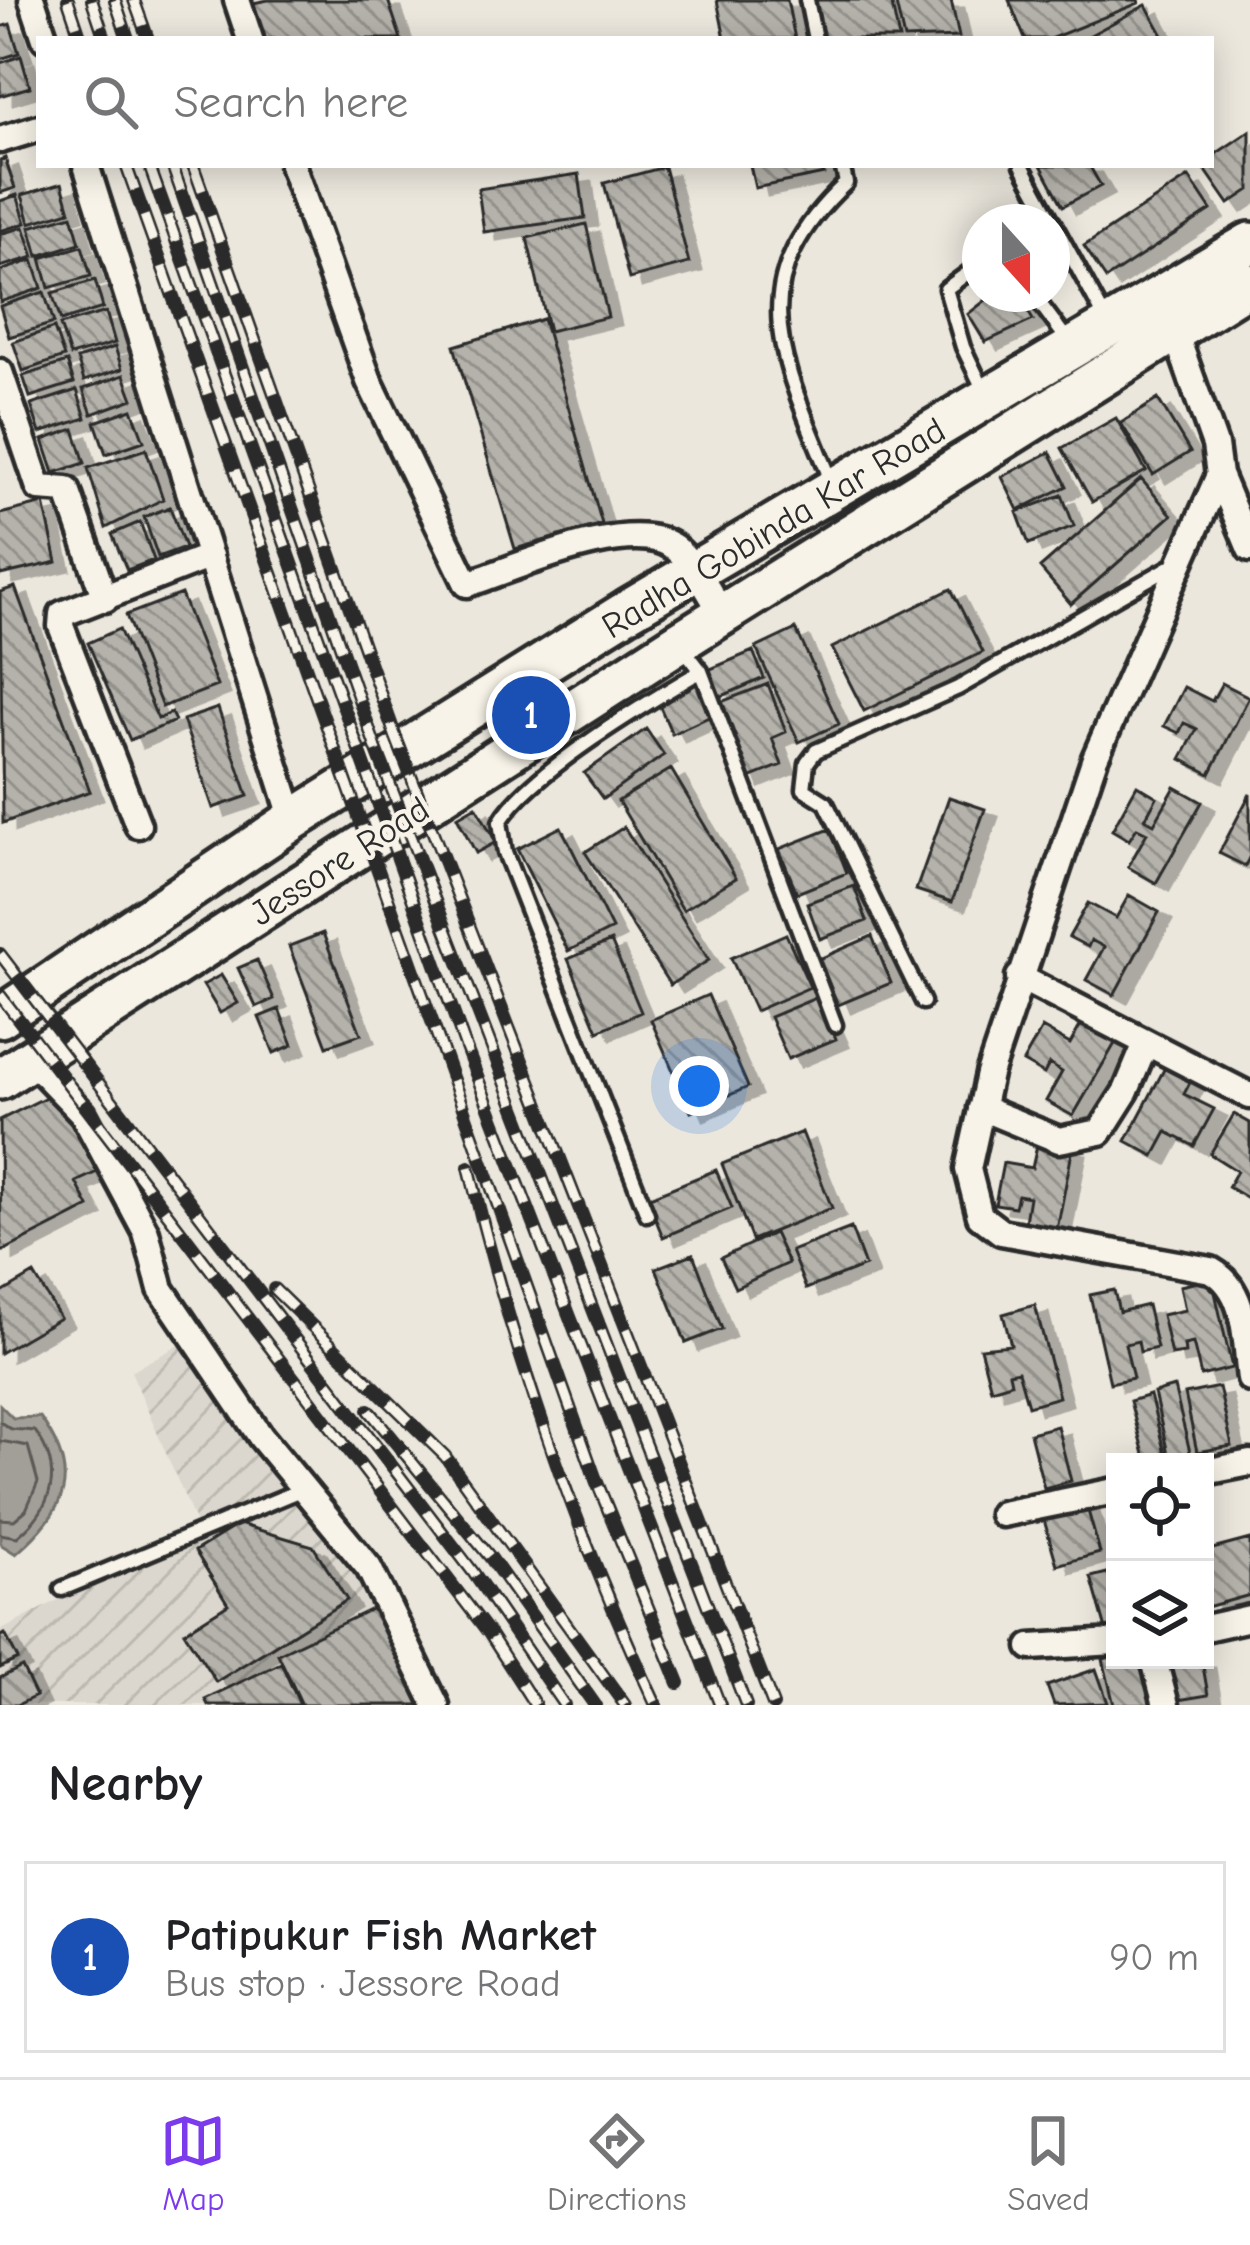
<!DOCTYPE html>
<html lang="en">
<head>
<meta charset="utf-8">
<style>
  body { margin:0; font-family:"Comic Neue",sans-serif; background:#f6f6f6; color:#202124 }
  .controls { position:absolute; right:36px; bottom:36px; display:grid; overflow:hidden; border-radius:0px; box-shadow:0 6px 30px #0003 }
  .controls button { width:108px; height:108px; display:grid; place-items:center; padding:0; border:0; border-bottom:3px solid #e0e0e0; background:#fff; color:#202124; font:60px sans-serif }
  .compass { position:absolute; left:962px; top:204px; width:108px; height:108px; border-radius:50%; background:#fff; box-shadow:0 6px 30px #0003; rotate:159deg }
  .you { position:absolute; left:699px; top:1086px; width:42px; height:42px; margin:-30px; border:9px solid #fff; border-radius:50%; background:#1a73e8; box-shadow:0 0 0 18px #1a73e833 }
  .badge { display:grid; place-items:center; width:78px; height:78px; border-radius:50%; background:#7c3aed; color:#fff; font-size:39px; font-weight:700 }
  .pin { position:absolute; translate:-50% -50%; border:6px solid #fff; box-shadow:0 3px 12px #0006 }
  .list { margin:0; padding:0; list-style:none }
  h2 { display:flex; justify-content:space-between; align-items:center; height:156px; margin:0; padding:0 48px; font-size:51px }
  h2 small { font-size:39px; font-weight:400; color:#757577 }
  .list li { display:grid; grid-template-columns:78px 1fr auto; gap:36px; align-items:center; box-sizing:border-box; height:192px; margin:0 24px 24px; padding:0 24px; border:3px solid #e0e0e0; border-radius:0px }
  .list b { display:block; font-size:45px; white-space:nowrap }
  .list p { margin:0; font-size:39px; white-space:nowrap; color:#757577 }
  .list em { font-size:39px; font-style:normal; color:#757577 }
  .icon { flex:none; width:66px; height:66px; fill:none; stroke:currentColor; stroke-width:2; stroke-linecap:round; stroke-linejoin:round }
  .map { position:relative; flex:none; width:1250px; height:1705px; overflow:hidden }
  .search { position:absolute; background:#fff; box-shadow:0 6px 30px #0003; left:36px; right:36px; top:36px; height:132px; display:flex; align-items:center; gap:30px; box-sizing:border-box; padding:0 42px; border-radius:0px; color:#757577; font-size:45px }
  .sheet { height:372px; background:#fff }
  nav { display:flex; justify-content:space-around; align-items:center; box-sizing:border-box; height:168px; border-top:3px solid #e0e0e0; background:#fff; font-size:33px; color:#757577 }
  nav a { display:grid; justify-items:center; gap:6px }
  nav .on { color:#7c3aed }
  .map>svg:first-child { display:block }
  .industrial { fill:url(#industrial-furrows) }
  .water { fill:#a29f98; stroke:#72716c; stroke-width:3 }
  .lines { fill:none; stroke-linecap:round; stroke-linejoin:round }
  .shore { stroke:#5b5957; stroke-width:3 }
  .building { fill:url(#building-back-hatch); stroke:#2b2b2b; stroke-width:3; filter:url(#shadow) }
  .service-casing { stroke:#2b2b2b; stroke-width:21 }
  .minor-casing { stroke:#2b2b2b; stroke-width:33 }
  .primary-casing { stroke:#2b2b2b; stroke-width:48 }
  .service { stroke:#f7f3e8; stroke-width:12 }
  .minor { stroke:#f7f3e8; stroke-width:24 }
  .primary { stroke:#f7f3e8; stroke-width:39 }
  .rail-casing { stroke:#2b2b2b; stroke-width:14 }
  .rail { stroke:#f7f3e8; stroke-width:9; stroke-dasharray:27; stroke-linecap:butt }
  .labels { text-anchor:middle; stroke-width:9; stroke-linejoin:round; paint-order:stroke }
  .street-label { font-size:36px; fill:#2b2b2b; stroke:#f7f3e8 }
</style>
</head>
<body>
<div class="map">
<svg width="1250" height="1705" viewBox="0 0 1250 1705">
  <defs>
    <pattern id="industrial-furrows" width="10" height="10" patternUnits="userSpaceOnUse" patternTransform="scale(3)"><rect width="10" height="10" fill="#dbd7ce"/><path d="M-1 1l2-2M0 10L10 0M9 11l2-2" fill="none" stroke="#bcb9b1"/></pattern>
    <pattern id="building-back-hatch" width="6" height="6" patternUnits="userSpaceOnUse" patternTransform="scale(3)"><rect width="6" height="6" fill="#b5b2ab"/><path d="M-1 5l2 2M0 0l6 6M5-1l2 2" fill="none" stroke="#93918b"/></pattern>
    <filter id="shadow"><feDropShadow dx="13" dy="8" stdDeviation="0" flood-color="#0004"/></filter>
  </defs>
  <rect width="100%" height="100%" fill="#ebe7dd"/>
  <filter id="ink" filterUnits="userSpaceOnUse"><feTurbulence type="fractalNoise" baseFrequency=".00833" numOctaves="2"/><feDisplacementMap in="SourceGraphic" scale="24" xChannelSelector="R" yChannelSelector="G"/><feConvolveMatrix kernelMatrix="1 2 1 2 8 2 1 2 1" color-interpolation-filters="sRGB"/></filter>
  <g filter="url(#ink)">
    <!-- industrial -->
    <path class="industrial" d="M181,1344L244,1438L364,1572L432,1705H0V1631L197,1526L131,1371Z"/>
    <!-- water -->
    <path class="water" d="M0,1405L13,1418L40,1417C82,1475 67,1509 16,1554L0,1544Z"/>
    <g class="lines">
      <!-- shore -->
      <path class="shore" d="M0,1422L11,1429L35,1431C64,1470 53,1508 17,1537L0,1534
        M0,1441L28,1446L38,1482L26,1510L14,1520L0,1519"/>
    </g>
    <!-- building -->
    <path class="building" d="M268,0H388L401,39H265L253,3Z
      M717,0H787L795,39H725Z
      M814,0H891L899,39H823Z
      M895,0H951L959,37L904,39Z
      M1009,0H1138L1139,3L1050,39H1025Z
      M1146,5L1165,39H1083Z
      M10,24L19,53L0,59V27Z
      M21,56L30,87L0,96V63Z
      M1250,131V190L1229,204L1202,165H1211V157Z
      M5,158L15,188L0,193V160Z
      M750,165H822L824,174L755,188Z
      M1041,165H1089L1101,186L1063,206Z
      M664,167L689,263L629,279L604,183Z
      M579,174L585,218L484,232L478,189Z
      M1189,177L1211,210L1106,279L1084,246Z
      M62,183L70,211L30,223L22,195Z
      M17,195L26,223L0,231V201Z
      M72,215L80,243L38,256L30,227Z
      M586,224L608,317L549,331L527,238Z
      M24,227L34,257L0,267V234Z
      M82,246L91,276L49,288L41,258Z
      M33,260L42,288L0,302V271Z
      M95,280L103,308L61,321L52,293Z
      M44,292L54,323L9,337L0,306Z
      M983,294H1018L1033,320L985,342L968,314L986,300Z
      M106,312L115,343L70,356L60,325Z
      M543,319L602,524L515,549L454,346Z
      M54,328L64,357L23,371L13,342Z
      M115,347L122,369L84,381L77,359Z
      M67,362L74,383L30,397L23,376Z
      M124,375L133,399L92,414L83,389Z
      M77,390L86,418L40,433L31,405Z
      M1158,399L1190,452L1153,475L1121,423Z
      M132,409L144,441L106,454L95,422Z
      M1116,418L1146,471L1092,502L1062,448Z
      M74,429L85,463L54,473L43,440Z
      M146,449L163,499L106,528L88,468Z
      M1050,452L1067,486L1018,510L1002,477Z
      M1141,479L1172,515L1071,604L1040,568Z
      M1062,495L1074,526L1029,544L1017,512Z
      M44,503L57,562L0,575V514Z
      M170,507L185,547L158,557L144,517Z
      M140,522L154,560L127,570L112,534Z
      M15,587L90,791L3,823L0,592Z
      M951,589L983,652L864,711L832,648Z
      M181,594L217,686L162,707L126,615Z
      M119,629L158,719L171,713L175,721L130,740L88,643Z
      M796,629L839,724L799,742L756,648Z
      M753,651L764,678L720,697L708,670Z
      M697,681L713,715L672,734L657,700Z
      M1222,683L1249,697L1210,774L1181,759L1197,729L1184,723L1179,733L1164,726L1184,687L1212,701Z
      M768,684L786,732L772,738L782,765L747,779L718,703Z
      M218,708L248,796L213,808L183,720Z
      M646,729L664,755L603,799L584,773Z
      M671,769L736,878L683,910L618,801Z
      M1137,785L1157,797L1145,819L1154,824L1175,787L1202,802L1156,883L1128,867L1147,833L1137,828L1129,840L1112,830Z
      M1250,794V856L1245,866L1219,853Z
      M949,797L985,809L952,902L916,890Z
      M476,806L496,842L476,853L457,817Z
      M561,827L612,929L568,951L517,849Z
      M624,827L709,960L670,985L585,852Z
      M830,829L847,873L797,893L779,849Z
      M854,886L867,921L820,939L807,903Z
      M1129,895L1159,912L1114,995L1086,980L1104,947L1091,940L1088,947L1069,937L1088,903L1116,918Z
      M323,933L361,1034L327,1046L289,946Z
      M786,934L810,987L755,1011L731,958Z
      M872,936L891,983L838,1005L819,959Z
      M611,941L641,1012L598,1031L568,959Z
      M257,960L274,999L256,1007L238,968Z
      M221,975L238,1003L220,1013L203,985Z
      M708,995L748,1087L691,1112L651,1020Z
      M818,997L836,1039L788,1059L770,1017Z
      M279,1009L293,1045L274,1053L259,1017Z
      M1083,1021L1117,1040L1073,1116L1046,1101L1062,1072L1049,1064L1044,1074L1023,1062L1042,1028L1070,1044Z
      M1169,1060L1195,1073L1184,1094L1214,1109L1194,1146L1167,1132L1154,1156L1126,1141Z
      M56,1092L97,1172L76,1182L89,1207L1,1252L0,1120Z
      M1234,1114L1250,1123V1200L1228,1187L1237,1171L1210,1154Z
      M802,1132L832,1208L752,1240L722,1164Z
      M1038,1141L1073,1147L1055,1240L1023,1234L1029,1197L1018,1195L1015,1207L995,1204L1003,1163L1032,1168Z
      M716,1170L732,1208L663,1237L647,1198Z
      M851,1228L865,1266L806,1289L791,1251Z
      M774,1233L788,1263L735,1288L721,1258Z
      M693,1254L722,1329L686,1343L656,1268Z
      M34,1274L60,1318L0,1353V1294Z
      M1212,1279L1232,1368L1201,1376L1193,1343L1184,1345L1185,1353L1171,1355L1162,1315L1185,1310L1180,1286Z
      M1114,1290L1119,1312L1147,1305L1157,1348L1140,1352L1138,1341L1125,1344L1133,1378L1110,1383L1090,1295Z
      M1035,1305L1059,1397L1028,1406L1018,1371L1009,1373L1011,1383L991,1389L980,1348L1011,1345L1003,1314Z
      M1174,1387L1191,1456L1170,1462L1154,1393Z
      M1219,1387L1232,1446L1197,1452L1185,1394Z
      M1150,1395L1167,1462H1146L1130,1401Z
      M1057,1426L1071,1481L1044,1488L1030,1433Z
      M1085,1500L1100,1553L1057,1565L1042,1513Z
      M239,1524L313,1546L347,1600L216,1682L184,1632L228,1604L195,1551Z
      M1250,1539V1595L1207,1607L1205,1551Z
      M1115,1571V1631L1107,1633L1091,1577Z
      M380,1605L428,1705H302L278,1654Z
      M5,1634L18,1659L0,1668V1636Z
      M1115,1656L1146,1660L1157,1705H1114L1103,1659Z
      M1165,1660H1202L1208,1695L1172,1701Z
      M281,1663L300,1705H208L205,1699Z
      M22,1667L36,1696L17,1705H0V1678Z
      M1096,1669L1108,1703L1054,1705L1047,1686Z"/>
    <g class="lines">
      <!-- service casing -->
      <g class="service-casing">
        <path id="service" d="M807,0L815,39
          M1022,165L1107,322
          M980,264L946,289L963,347L985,393
          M1033,294L1068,341
          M832,483C784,361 736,286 846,183L842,165
          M683,648L701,671L835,1025
          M923,1002L826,803L804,789L807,763L816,751L958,688L1175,564
          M647,1214L505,853L500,822C528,773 650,701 701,671
          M62,1589L303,1489"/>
      </g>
      <!-- minor casing -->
      <g class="minor-casing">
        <path id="minor" d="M32,0L45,39
          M237,0L250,39
          M0,140L39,128
          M86,165L293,820
          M292,165L369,381L467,584C514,569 631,515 674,547C695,563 709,593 723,615
          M1175,332L1215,445L1219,475L1095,758L989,1074L968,1169L980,1216L1001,1232L1211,1270C1248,1290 1245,1342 1250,1379
          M0,372L39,488L67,490L105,599
          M1219,475L1250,549
          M138,825L61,626L62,614L210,556
          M1019,977L1250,1096
          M30,1059L83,1114L146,1232L161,1289L261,1437L369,1568L436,1705
          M981,1108L1059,1140L1100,1132L1126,1091L1146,1043
          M1205,1472L1250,1463
          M1002,1514L1115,1491
          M1205,1628L1250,1618
          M1031,1647L1115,1642
          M1154,1660L1166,1705"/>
      </g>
      <!-- primary casing -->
      <g class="primary-casing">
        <path id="primary" d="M0,1017L293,820L627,611L1250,243
          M0,1079L679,642L1250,284"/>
      </g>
      <!-- service -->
      <use href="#service" class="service"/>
      <!-- minor -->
      <use href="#minor" class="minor"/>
      <!-- primary -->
      <use href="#primary" class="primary"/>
      <!-- rail casing -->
      <g class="rail-casing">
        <path id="rail" d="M68,0L81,39
          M92,0L105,39
          M115,0L128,39
          M134,0L148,39
          M126,165L596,1480L679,1683
          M149,165L466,1048L720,1705
          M172,165L376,748L746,1705
          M193,165L395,735L773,1705
          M0,954L473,1572L564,1705
          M0,995L489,1633L535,1705
          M469,1167C513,1354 575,1531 656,1705
          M274,1289L445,1456L625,1705
          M369,1410L490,1557L595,1705"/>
      </g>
      <!-- rail -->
      <use href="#rail" class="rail"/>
    </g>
  </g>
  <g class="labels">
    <!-- street labels -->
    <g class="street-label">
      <text transform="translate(773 527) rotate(-31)" y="13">Radha Gobinda Kar Road</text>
      <text transform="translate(339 860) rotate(-33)" y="13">Jessore Road</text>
    </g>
  </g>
</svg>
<div class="controls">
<button><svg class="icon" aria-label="locate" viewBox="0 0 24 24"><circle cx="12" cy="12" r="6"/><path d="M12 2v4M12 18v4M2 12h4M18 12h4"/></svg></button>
<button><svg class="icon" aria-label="layers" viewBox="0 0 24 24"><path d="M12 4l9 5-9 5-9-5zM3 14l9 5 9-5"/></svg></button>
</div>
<svg class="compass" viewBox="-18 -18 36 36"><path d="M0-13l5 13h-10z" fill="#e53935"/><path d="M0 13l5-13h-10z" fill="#757577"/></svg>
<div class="you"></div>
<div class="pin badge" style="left:531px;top:715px;background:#1a4fb4">1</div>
<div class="search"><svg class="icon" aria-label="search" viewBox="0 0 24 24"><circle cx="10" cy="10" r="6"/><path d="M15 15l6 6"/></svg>Search here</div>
</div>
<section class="sheet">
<h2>Nearby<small></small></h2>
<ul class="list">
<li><span class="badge" style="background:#1a4fb4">1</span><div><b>Patipukur Fish Market</b><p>Bus stop · Jessore Road</p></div><em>90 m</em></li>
</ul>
</section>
<nav>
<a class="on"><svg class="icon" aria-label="map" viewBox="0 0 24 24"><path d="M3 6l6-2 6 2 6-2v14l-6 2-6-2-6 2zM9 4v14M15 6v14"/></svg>Map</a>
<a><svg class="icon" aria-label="directions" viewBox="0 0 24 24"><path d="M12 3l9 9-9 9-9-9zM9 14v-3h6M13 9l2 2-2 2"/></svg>Directions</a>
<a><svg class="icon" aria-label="saved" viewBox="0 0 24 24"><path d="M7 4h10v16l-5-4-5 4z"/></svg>Saved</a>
</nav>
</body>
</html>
